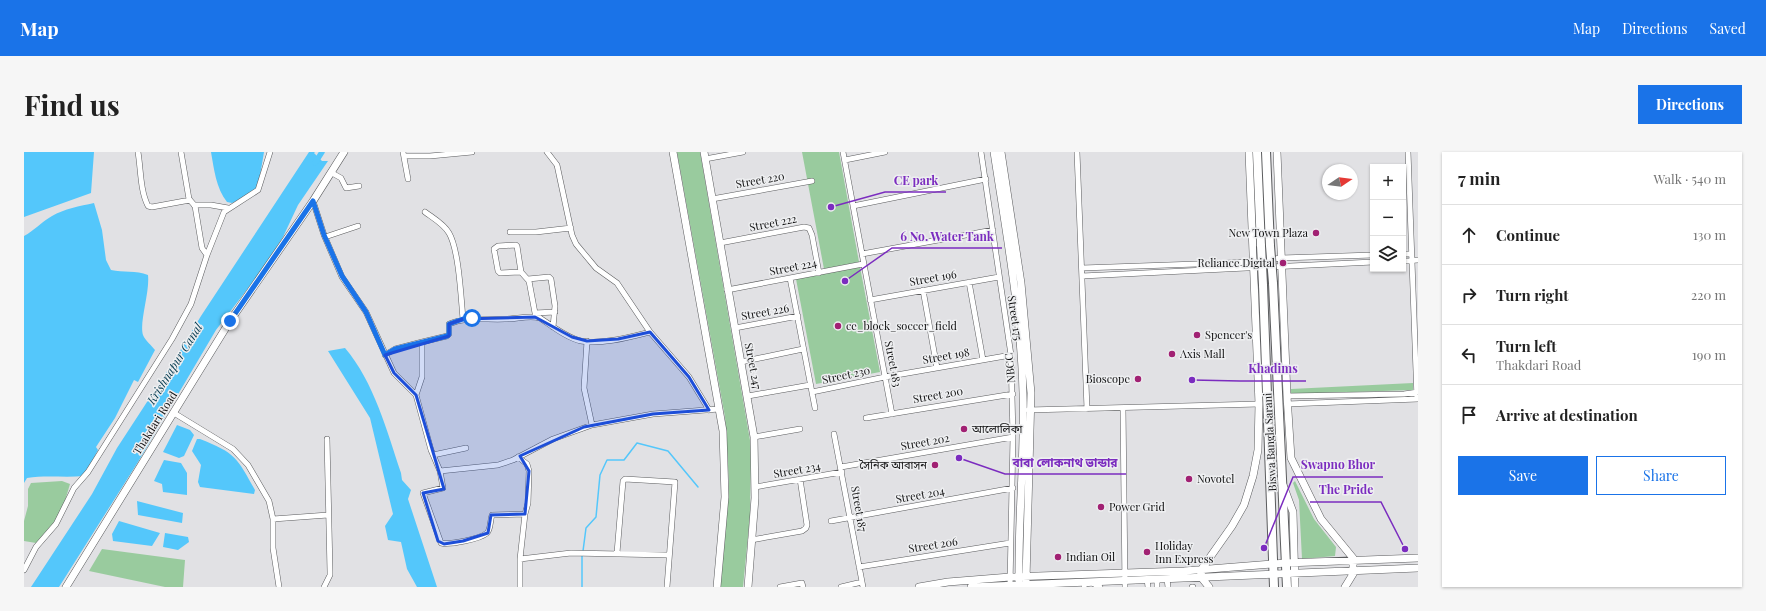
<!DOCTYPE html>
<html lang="en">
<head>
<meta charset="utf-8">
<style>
  body { margin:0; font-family:"Playfair Display","Noto Sans Bengali",serif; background:#f6f6f6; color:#222 }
  .controls { position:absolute; right:12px; top:12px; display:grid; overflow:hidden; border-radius:0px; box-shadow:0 1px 3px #0004 }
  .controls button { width:36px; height:36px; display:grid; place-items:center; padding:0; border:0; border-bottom:1px solid #e0e0e0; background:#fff; color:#222; font:20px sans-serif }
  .compass { position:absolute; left:1298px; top:12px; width:36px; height:36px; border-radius:50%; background:#fff; box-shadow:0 1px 3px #0004; rotate:77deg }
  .stop { position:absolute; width:12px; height:12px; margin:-9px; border:3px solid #1a73e8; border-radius:50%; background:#fff }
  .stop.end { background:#1a73e8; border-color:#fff; box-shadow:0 1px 4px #0008 }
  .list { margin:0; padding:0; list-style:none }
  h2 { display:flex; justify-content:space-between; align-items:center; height:52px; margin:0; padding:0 16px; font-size:17px }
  h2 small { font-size:13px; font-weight:400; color:#767676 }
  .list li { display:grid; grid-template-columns:26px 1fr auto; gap:12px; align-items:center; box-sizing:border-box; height:60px; padding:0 16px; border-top:1px solid #e0e0e0 }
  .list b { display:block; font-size:15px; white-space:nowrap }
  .list p { margin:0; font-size:13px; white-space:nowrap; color:#767676 }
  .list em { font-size:13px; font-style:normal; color:#767676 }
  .actions { display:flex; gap:8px; padding:12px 16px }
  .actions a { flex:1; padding:9px 0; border:1px solid #1a73e8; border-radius:0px; text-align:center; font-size:14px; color:#1a73e8 }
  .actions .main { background:#1a73e8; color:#fff }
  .icon { flex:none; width:22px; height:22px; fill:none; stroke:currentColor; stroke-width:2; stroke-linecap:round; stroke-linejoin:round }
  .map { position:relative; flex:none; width:1394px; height:435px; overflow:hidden; border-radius:0px }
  header { display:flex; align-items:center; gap:24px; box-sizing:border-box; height:56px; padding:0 20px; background:#1a73e8; color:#fff }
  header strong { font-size:19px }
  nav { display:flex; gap:22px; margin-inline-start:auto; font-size:14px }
  .intro { display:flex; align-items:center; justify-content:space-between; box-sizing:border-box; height:96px; padding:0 24px }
  h1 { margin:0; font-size:28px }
  .button { padding:10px 18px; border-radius:0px; background:#1a73e8; color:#fff; font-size:14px; font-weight:700 }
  main { display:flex; gap:24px; padding:0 24px }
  aside { flex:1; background:#fff; border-radius:0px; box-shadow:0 1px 3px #0004 }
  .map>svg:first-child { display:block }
  .green { fill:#99cb9e }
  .water { fill:#54c7fb }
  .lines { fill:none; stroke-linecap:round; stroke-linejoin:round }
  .stream { stroke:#54c7fb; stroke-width:1.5 }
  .canal { stroke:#54c7fb; stroke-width:5.5 }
  .street-casing { stroke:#5b5c5e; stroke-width:6 }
  .secondary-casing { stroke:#5b5c5e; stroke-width:8 }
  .primary-casing { stroke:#5b5c5e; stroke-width:10 }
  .street { stroke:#fff; stroke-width:5 }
  .secondary { stroke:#fff; stroke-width:7 }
  .primary { stroke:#fff; stroke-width:8 }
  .primary-bridge-casing { stroke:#5b5c5e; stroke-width:10; stroke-linecap:butt }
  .primary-bridge { stroke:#fff; stroke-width:8 }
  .route { stroke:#1a73e8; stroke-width:5 }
  .marked { fill:#1d4ed8; fill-opacity:0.2; stroke:#1d4ed8; stroke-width:3; stroke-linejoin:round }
  .poi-dot { fill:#a12173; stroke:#eeeff1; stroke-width:1.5 }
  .labels { text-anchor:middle; stroke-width:3; stroke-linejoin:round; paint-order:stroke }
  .street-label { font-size:11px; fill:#101011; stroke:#eeeff1 }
  .poi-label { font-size:11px; fill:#101011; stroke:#eeeff1; text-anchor:start }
  .water-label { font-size:12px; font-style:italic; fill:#053a4f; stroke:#eeeff1 }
  .leader { fill:none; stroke:#7b2cbf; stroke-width:1.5 }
  .callout-dot { fill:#7b2cbf; stroke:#eeeff1; stroke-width:1.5 }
  .callout-label { font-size:12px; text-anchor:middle; font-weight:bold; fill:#7b2cbf; stroke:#eeeff1; stroke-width:3; stroke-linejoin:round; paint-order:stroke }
</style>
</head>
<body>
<header>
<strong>Map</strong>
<nav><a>Map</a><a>Directions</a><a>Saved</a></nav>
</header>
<div class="intro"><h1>Find us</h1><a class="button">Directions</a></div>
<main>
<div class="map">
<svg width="1394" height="435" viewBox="0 0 1394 435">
  <rect width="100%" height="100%" fill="#e1e1e4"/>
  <!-- green -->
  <path class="green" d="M653,0H676L727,294L726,364L719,435H696L705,330L701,265Z
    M778,0H815L835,110L800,117Z
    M836,115L856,220L792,232L772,127Z
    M1389,231V238L1267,242V237Z
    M38,329L46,332L38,359L28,375L12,391L0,389V369L4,354V337L7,331Z
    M1271,329L1290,367L1312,395L1311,404L1278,407L1275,348L1269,331Z
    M78,397L161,408L159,435H141L65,419Z"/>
  <!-- water -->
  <path class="water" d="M0,0H70L67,41L0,65Z
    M187,0H240L235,30L232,37L229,41L208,51L203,50C192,36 190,17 187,0Z
    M285,0H291L290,1L298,9H304L274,53L259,85L241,114L192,178L114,310L35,435H7L68,342L93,296L151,207L177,164Z
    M70,51L78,78L82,108L87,118C99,121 112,118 124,123C126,140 115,171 119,183C121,188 128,194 131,198L114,230L110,228L91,266L72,295L74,298L60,324C41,326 22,323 3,326L0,331V84C10,79 17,70 28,64C40,57 56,54 70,51Z
    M321,196C350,230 363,279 377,321L378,328L387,338L384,347L413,435H393L383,417L377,390L364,388L361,374L369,362L346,266L304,199Z
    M153,273L166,278L170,283L160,304L155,306L139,300Z
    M173,287H176C212,301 213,306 231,338L230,342L176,335L174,330L177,313L168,299Z
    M140,308L157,311L163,321V343L139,340L138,332L130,329Z
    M113,349L159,361L158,371L114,363Z
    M95,369L136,381L128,394L89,389L88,382Z
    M141,381L164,385L165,390L154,398L139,395Z"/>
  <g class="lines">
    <!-- stream -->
    <path class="stream" d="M559,399L562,376L572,365L576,323L583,308H600L613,291L644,299L674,335
      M558,403V435"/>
    <!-- canal -->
    <path class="canal" d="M291,11L298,0"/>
    <!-- street casing -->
    <g class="street-casing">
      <path id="street" d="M114,0C117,18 116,38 124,54L128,55L166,48
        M157,0L165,47L171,54L178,96L183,103
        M379,0L384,27
        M523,0L533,13L548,83L552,92L572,116L593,131L626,180L665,225L685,258
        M819,0L868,262
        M957,0L987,203L989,285L986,433
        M1053,0L1063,257
        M1384,0L1393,247
        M380,4H406L448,0
        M681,7L719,0
        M821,8L861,0
        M308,21L317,26L322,36L335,34
        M688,47L788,29
        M289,49L300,83L318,125L342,160L370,221L392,243L407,298L416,319L474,313L489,308L529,287L568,273L629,262L695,257
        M170,53H187L204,56
        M829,54L962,27
        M401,60C409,66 420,72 425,81C435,98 437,146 439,167
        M486,80H512L547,76
        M301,85L334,74
        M696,91L780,75L785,76L788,83L795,121
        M838,102L969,78
        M1379,102H1387
        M1379,109L1394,108
        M1058,116L1230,110L1257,106L1349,103
        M497,120L493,94L492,93L474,94L470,97L474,119L476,121L497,120L505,129L511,161L531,160
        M1058,124L1349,110
        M766,126L791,256
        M504,127L525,125L527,127L531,154L529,175
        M945,130L959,208
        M703,138L839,112
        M899,138L913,216
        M846,148L975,125
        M711,176L774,164
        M563,189L560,236L568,273
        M361,203L371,197L398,190
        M717,210L779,197
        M788,240L861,225L987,203
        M392,243L398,225V190L423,184L425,182V172C444,164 461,168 481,167C493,167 505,163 516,166C528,174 543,186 557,189C577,193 606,185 626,180
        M724,244L786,233
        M1263,244L1380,242L1394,240
        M1263,252L1394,247
        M1099,256L1101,435
        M1004,258L1235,252
        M150,261L209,297L224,313L245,349L249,367V396L255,435
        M842,266L989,242
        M810,282L839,435
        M730,285L776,277
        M409,303L442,296
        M494,305L503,312L505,319L504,351L501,362L496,407V435
        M817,315L989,285
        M416,319L419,336L399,341L417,391C426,393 456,387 463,381C467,377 466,368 468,363L501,362
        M731,335L818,320
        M249,367L304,363
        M807,369L989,336
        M727,388L778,379L782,376L783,373L776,327
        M593,401L599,329L601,327L651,330L643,435
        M496,407L547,401L645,403
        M835,415L986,391
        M0,418L12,395L32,372L50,336L64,320L148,187L167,152L183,103L200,60L234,38L246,0
        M1123,427L1124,435
        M1133,427V435
        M1143,427L1144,435
        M300,435L306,423V419L303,287
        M756,435L778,431L779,435
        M817,435L838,430
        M1060,435L1061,432L1068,431L1076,435
        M1168,435H1169"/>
    </g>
    <!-- secondary casing -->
    <g class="secondary-casing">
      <path id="secondary" d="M649,0L699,279L701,345L693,435
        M680,0L730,285L731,346L724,435
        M970,0C982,79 997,160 999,241C1001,303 994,366 995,429
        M977,0L997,131L1007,241L1002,428
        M1253,0L1263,244L1267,306L1297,367L1329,406V422L1321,435
        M1259,333L1269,360L1271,435
        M42,435L206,169L289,49L320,0
        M895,435L924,430L986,425L1160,419L1262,411L1394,406
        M947,435L1394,416
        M1185,435L1177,425V418L1208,374L1220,353L1229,324L1234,298L1235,252L1225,0"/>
    </g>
    <!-- primary casing -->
    <g class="primary-casing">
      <path id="primary" d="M1233,0L1237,94
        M1242,0L1246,94
        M1249,131L1263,435
        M1239,133L1250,435"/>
    </g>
    <!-- street -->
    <use href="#street" class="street"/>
    <!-- secondary -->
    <use href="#secondary" class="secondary"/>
    <!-- primary -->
    <use href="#primary" class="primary"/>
    <!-- primary-bridge casing -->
    <g class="primary-bridge-casing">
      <path id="primary-bridge" d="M1237,94L1239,133
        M1246,94L1249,131"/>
    </g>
    <!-- primary-bridge -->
    <use href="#primary-bridge" class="primary-bridge"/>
  </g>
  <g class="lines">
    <!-- route -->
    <path class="route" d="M206,169L289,49L300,83L318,124L342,160L361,203L371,197L423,184L425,182V172L439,167L448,166"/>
  </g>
  <!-- marked area -->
  <path class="marked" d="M511,165L548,185L563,189L594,187L626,180L665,225L685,258L629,262L560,275L496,304L505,319L501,362L467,363L464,381L439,389L420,392L414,389L399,341L420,337L392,243L370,221L361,203L425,184V172L439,167Z"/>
  <!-- markers -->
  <g class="poi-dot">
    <circle cx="1292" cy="81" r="4"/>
    <circle cx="1259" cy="111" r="4"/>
    <circle cx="814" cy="174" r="4"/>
    <circle cx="1173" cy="183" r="4"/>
    <circle cx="1148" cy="202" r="4"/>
    <circle cx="1114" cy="227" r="4"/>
    <circle cx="940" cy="277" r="4"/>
    <circle cx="911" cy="313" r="4"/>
    <circle cx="1165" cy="327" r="4"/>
    <circle cx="1077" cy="355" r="4"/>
    <circle cx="1123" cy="400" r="4"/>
    <circle cx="1034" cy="405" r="4"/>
  </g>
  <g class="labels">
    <!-- street labels -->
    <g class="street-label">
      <text transform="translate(736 28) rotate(-10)" y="4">Street 220</text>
      <text transform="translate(749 71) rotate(-11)" y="4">Street 222</text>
      <text transform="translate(769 115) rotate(-11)" y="4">Street 224</text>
      <text transform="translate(909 126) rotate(-10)" y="4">Street 196</text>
      <text transform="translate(741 160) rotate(-10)" y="4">Street 226</text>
      <text transform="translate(991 166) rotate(81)" y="4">Street 175</text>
      <text transform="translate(922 204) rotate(-10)" y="4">Street 198</text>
      <text transform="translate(869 212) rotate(79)" y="4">Street 183</text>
      <text transform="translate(729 214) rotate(79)" y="4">Street 247</text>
      <text transform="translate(986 216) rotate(-95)" y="4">NBCC</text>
      <text transform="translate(822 223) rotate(-12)" y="4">Street 230</text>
      <text transform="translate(914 243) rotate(-10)" y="4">Street 200</text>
      <text transform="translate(131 271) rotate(-58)" y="4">Thakdari Road</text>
      <text transform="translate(901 290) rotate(-10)" y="4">Street 202</text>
      <text transform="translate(1246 290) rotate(-93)" y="4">Biswa Bangla Sarani</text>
      <text transform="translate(773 318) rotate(-10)" y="4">Street 234</text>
      <text transform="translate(896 343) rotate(-10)" y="4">Street 204</text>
      <text transform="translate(835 357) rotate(80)" y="4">Street 187</text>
      <text transform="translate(909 393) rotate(-9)" y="4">Street 206</text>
    </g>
    <!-- poi labels -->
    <g class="poi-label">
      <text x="1284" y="85" text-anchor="end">New Town Plaza</text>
      <text x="1251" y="115" text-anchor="end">Reliance Digital</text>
      <text x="822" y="178">ce_block_soccer_field</text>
      <text x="1181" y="187">Spencer's</text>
      <text x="1156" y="206">Axis Mall</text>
      <text x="1106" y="231" text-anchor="end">Bioscope</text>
      <text x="948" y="281">আলোলিকা</text>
      <text x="903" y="317" text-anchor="end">সৈনিক আবাসন</text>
      <text x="1173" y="331">Novotel</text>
      <text x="1085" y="359">Power Grid</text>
      <text x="1131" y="398">Holiday<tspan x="1131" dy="13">Inn Express</tspan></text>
      <text x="1042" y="409">Indian Oil</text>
    </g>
    <!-- water labels -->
    <g class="water-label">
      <text transform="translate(151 212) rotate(-58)" y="4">Krishnapur Canal</text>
    </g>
  </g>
  <!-- callouts -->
  <path class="leader" d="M807 55L861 40H922M821 129L868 96H978M1168 228L1216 229H1282M935 306L981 322H1102M1240 396L1269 325H1359M1381 397L1357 350H1286"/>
  <g class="callout-dot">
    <circle cx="807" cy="55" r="4"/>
    <circle cx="821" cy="129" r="4"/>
    <circle cx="1168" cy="228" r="4"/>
    <circle cx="935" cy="306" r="4"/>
    <circle cx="1240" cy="396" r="4"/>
    <circle cx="1381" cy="397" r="4"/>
  </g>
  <g class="callout-label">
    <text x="892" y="33">CE park</text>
    <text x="923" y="89">6 No. Water Tank</text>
    <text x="1249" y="221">Khadims</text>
    <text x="1041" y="315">বাবা লোকনাথ ভান্ডার</text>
    <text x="1314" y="317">Swapno Bhor</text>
    <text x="1322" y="342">The Pride</text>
  </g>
</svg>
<div class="controls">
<button>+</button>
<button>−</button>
<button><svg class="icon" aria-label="layers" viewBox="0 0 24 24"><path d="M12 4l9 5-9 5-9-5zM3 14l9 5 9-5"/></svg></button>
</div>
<svg class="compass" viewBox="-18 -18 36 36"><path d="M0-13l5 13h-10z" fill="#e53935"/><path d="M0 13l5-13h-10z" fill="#767676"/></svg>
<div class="stop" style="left:448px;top:166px"></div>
<div class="stop end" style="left:206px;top:169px"></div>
</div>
<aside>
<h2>7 min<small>Walk · 540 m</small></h2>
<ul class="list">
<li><svg class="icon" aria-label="ahead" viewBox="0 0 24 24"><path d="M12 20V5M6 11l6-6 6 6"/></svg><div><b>Continue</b></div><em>130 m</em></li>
<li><svg class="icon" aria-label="right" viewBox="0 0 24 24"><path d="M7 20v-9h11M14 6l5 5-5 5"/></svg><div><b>Turn right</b></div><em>220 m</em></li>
<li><svg class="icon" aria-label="left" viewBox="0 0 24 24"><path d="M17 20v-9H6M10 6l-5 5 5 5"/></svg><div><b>Turn left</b><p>Thakdari Road</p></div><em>190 m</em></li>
<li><svg class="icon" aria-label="arrive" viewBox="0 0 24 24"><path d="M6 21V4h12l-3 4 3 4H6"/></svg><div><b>Arrive at destination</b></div></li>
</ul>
<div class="actions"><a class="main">Save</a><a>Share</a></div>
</aside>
</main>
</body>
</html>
